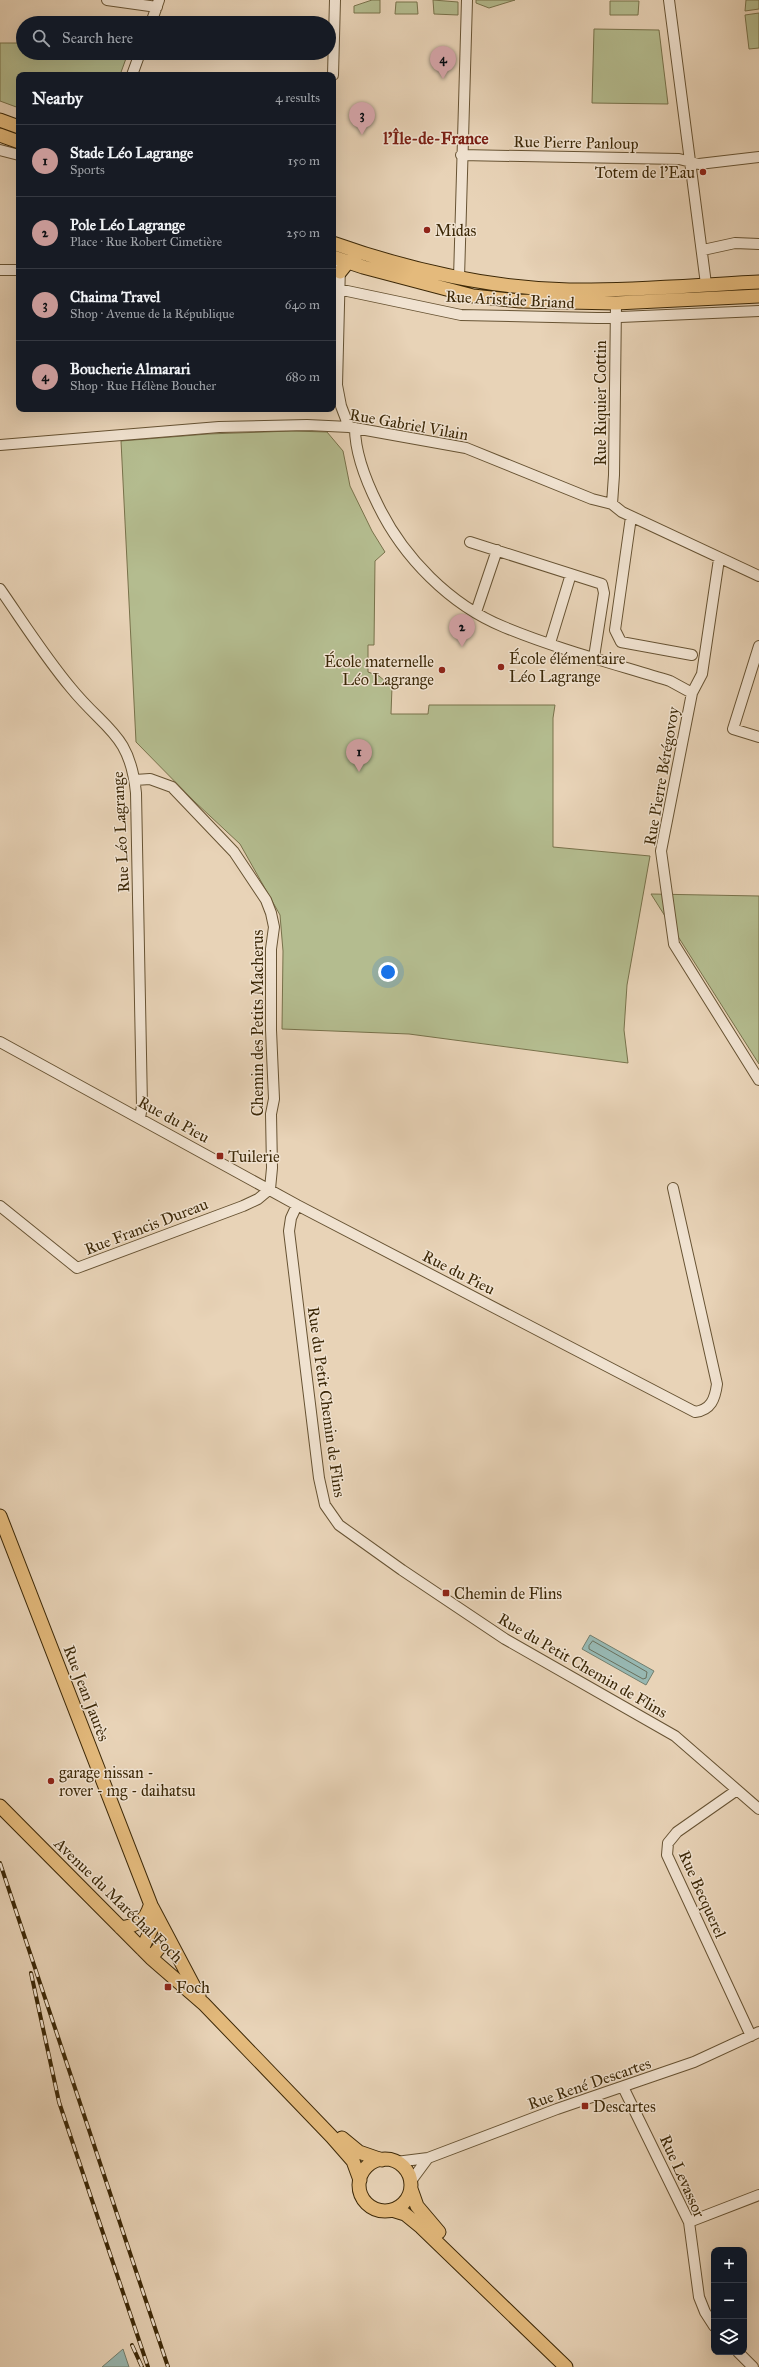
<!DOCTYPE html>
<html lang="en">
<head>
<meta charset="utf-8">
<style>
  body { margin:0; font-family:"IM FELL Great Primer",serif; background:#242831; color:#f1f3f6 }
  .controls { position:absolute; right:12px; bottom:12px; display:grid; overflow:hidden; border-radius:8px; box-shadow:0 4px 16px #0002 }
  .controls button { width:36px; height:36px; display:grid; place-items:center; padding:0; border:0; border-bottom:1px solid #363941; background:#171b24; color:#f1f3f6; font:20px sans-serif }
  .you { position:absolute; left:388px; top:972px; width:14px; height:14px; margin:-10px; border:3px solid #fff; border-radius:50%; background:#1a73e8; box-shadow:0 0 0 6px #1a73e833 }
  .badge { display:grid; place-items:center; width:26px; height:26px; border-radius:50%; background:#c59692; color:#111; font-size:13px; font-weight:700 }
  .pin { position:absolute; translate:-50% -33px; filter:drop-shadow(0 1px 2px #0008) }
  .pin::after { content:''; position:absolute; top:21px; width:14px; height:12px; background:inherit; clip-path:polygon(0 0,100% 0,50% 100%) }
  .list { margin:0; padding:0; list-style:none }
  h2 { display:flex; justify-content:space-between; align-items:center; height:52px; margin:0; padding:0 16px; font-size:17px }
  h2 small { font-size:13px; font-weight:400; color:#9ea1a6 }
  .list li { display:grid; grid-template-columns:26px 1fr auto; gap:12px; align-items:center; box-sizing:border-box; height:72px; padding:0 16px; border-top:1px solid #363941 }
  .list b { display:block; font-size:15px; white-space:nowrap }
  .list p { margin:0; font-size:13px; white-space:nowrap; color:#9ea1a6 }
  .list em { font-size:13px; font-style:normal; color:#9ea1a6 }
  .icon { flex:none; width:22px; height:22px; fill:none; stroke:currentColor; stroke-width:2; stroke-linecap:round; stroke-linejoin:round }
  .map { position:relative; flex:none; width:759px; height:2367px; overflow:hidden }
  .search { position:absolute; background:#171b24; box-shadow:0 4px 16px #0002; left:16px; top:16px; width:320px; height:44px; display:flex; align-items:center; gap:10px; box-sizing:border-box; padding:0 14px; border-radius:22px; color:#9ea1a6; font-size:15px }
  .panel { position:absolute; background:#171b24; box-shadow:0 4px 16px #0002; left:16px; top:72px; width:320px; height:340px; border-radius:8px }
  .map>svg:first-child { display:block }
  .green { fill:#b4bc8f; stroke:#78724b }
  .water { fill:#97b7b1; stroke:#737e6d }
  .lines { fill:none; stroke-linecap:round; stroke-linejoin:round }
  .shore { stroke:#6a705c; stroke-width:1 }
  .minor-casing { stroke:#675333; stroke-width:12 }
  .major-casing { stroke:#3c2807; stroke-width:15 }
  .minor { stroke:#f0e2d0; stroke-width:10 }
  .major { stroke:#e4ba7c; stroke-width:13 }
  .rail-casing { stroke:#3c2807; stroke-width:4 }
  .rail { stroke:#f0e2d0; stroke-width:2.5; stroke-dasharray:8; stroke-linecap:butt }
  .poi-dot { fill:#8f2418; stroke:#f0e2d0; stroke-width:1.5 }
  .labels { text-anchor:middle; stroke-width:3; stroke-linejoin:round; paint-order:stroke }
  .street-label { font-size:16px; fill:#3c2807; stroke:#f0e2d0 }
  .poi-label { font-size:16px; fill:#3c2807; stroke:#f0e2d0; text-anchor:start }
  .neighbourhood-label { font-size:17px; font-weight:bold; fill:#7a1f14; stroke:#f0e2d0 }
</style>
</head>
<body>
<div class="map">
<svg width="759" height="2367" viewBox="0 0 759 2367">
  <rect width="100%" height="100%" fill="#e8d3b7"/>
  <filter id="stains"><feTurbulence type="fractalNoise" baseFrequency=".005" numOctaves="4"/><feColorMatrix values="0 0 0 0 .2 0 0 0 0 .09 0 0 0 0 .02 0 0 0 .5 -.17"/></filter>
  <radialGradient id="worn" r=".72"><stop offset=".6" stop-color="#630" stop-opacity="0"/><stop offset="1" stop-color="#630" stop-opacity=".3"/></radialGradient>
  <!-- green -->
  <path class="green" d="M372,0H380V13H354V6Z
    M433,0L458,2V15L434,14Z
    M476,0H515L489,8L476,3Z
    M746,0H759V9L745,11Z
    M610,1H639L638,15H610Z
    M396,2H417L418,14H395Z
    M759,13V48L749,49L745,15Z
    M594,29L659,30L668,104L592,103Z
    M0,43H23V53H128L120,75H19V108L0,101Z
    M292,431L327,432L343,451L350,486L372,531L385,552L375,561L374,645H368V672L379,676L392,687L391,714H428L429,705H555L553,718V847L650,856L627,985L624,1030L628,1063L409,1034L282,1029L283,951L280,915L240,844L195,802L136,742L121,441L208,434Z
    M651,894L759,896V1064Z"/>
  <!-- water -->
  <path class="water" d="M590,1635L654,1671L646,1685L582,1649Z
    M123,2349L129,2367H102Z"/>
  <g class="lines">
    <!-- shore -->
    <path class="shore" d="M593,1641L647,1672L646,1678L643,1679L589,1649V1646Z"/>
    <!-- minor casing -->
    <g class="minor-casing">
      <path id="minor" d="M107,0L157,7
        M669,0L706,284
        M151,23L159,0
        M132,75L140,53
        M333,75L335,0
        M0,150L19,155
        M461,155L679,159L699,164L759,157
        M703,250L735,243L759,244
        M340,265L337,385L341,406L349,427
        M0,270H19
        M459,278L467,0
        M333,288L461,315L597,318L759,311
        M355,428C355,454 366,481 378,505C403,557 450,605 504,627C557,649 615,664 670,681L692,693
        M0,445L219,427L307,425L349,427L466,448L592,499L612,504L622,512L759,576
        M612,504L614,475L616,303
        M631,517L615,630L621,642L692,655
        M470,542L602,584L604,593L594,657
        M719,559L702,674L692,693L661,851L674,944L759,1080
        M0,589C23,622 45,657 71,688C105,730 130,733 136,793L142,1106L140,1118
        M476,612L497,550
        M550,643L571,574
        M759,646L733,729L759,737
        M0,1042L297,1205L695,1412C711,1410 715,1399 717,1384L673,1188
        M297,1205L291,1218L289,1231L319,1478L325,1505L339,1525L402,1570L505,1639L675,1736L759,1809
        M0,1206L77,1268L243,1206L258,1199L270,1189L272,1168L271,1114L274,1099L271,1030V949L274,927L271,913L266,900L234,852L172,787L150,779L135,780
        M737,1790L677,1832L668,1843L667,1855L751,2036
        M623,2087L689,2222L699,2297L705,2312L714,2326
        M396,2162L428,2158L557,2109L694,2062L759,2032
        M411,2181L428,2158
        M689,2222L759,2195
        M738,2352L753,2367"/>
    </g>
    <!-- major casing -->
    <g class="major-casing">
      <path id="major" d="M0,120L19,127
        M0,135L19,142
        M333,243C409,270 488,288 569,290C632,291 696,285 759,282
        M333,257L363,267L473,296L520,301L616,303L759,296
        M340,272L348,262L355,259
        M0,1516L151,1905V1930L142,1949
        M0,1806L151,1958L204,2004L332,2137L353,2161L360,2180
        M152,1907L199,1996
        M121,1928C137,1925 145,1922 150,1906
        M151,1958L162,1944L166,1934
        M342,2138L359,2152L382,2160
        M359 2185a26 26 0 1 1 52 0a26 26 0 1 1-52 0Z
        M411,2189L417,2206L439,2232
        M392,2210L405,2214L421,2227L566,2367"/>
    </g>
    <!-- minor -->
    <use href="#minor" class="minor"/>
    <!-- major -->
    <use href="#major" class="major"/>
    <!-- rail casing -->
    <g class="rail-casing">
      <path id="rail" d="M0,1863L168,2367
        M31,1973L59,2102L148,2367
        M132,2345L142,2367"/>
    </g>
    <!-- rail -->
    <use href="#rail" class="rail"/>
  </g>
  <!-- markers -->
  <g class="poi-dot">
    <circle cx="703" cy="172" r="4"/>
    <circle cx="427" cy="230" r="4"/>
    <circle cx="501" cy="667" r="4"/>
    <circle cx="442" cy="670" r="4"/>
    <rect x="216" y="1152" width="8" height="8" rx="2"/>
    <rect x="442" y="1589" width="8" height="8" rx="2"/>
    <circle cx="51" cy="1781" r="4"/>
    <rect x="164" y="1983" width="8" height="8" rx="2"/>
    <rect x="581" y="2102" width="8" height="8" rx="2"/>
  </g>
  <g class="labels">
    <!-- street labels -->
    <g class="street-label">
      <text transform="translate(576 142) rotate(1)" y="6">Rue Pierre Panloup</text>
      <text transform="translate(510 299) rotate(3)" y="6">Rue Aristide Briand</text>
      <text transform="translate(600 403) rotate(-90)" y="6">Rue Riquier Cottin</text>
      <text transform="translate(409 424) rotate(10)" y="6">Rue Gabriel Vilain</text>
      <text transform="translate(661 776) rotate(-80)" y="6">Rue Pierre Bérégovoy</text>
      <text transform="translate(120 832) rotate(-93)" y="6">Rue Léo Lagrange</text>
      <text transform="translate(257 1023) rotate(-90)" y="6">Chemin des Petits Macherus</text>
      <text transform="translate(174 1119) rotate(29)" y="6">Rue du Pieu</text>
      <text transform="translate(146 1226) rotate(-21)" y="6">Rue Francis Dureau</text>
      <text transform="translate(459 1272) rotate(27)" y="6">Rue du Pieu</text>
      <text transform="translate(327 1402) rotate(82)" y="6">Rue du Petit Chemin de Flins</text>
      <text transform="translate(583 1665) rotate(30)" y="6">Rue du Petit Chemin de Flins</text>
      <text transform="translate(87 1693) rotate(69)" y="6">Rue Jean Jaurès</text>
      <text transform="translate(703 1894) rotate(66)" y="6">Rue Becquerel</text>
      <text transform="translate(119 1900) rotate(44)" y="6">Avenue du Maréchal Foch</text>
      <text transform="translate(589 2083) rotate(-19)" y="6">Rue René Descartes</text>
      <text transform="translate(683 2176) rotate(66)" y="6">Rue Levassor</text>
    </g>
    <!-- poi labels -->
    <g class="poi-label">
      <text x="695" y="178" text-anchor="end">Totem de l'Eau</text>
      <text x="435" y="236">Midas</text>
      <text x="509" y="664">École élémentaire<tspan x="509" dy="18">Léo Lagrange</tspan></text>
      <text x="434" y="667" text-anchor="end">École maternelle<tspan x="434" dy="18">Léo Lagrange</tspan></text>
      <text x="228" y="1162">Tuilerie</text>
      <text x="454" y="1599">Chemin de Flins</text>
      <text x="59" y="1778">garage nissan -<tspan x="59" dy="18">rover - mg - daihatsu</tspan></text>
      <text x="176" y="1993">Foch</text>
      <text x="593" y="2112">Descartes</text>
    </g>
    <!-- neighbourhood labels -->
    <g class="neighbourhood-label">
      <text x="436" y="144">l'Île-de-France</text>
    </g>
  </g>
  <rect width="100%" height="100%" filter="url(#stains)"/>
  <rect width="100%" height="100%" fill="url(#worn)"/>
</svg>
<div class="controls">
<button>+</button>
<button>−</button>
<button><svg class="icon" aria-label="layers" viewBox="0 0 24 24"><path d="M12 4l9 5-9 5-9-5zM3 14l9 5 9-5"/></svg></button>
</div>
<div class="you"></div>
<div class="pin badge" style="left:359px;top:772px">1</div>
<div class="pin badge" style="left:462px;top:647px">2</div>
<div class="pin badge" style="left:362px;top:135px">3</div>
<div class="pin badge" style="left:443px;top:79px">4</div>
<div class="search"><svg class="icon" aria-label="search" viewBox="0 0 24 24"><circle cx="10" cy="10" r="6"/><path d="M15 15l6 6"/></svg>Search here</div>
<section class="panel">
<h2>Nearby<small>4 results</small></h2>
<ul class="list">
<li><span class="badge">1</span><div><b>Stade Léo Lagrange</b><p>Sports</p></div><em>150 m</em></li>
<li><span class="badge">2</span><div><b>Pole Léo Lagrange</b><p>Place · Rue Robert Cimetière</p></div><em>250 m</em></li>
<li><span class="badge">3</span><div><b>Chaima Travel</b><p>Shop · Avenue de la République</p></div><em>640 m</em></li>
<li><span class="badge">4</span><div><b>Boucherie Almarari</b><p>Shop · Rue Hélène Boucher</p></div><em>680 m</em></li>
</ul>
</section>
</div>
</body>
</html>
